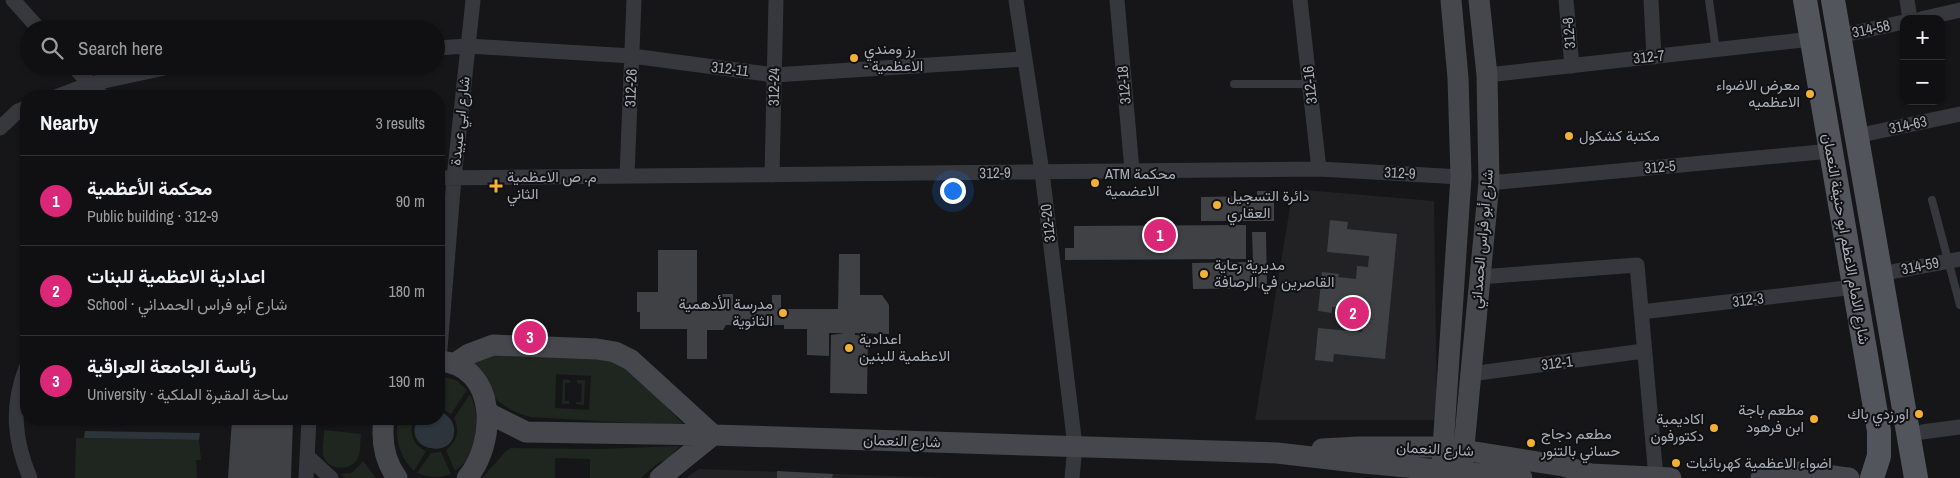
<!DOCTYPE html>
<html lang="en">
<head>
<meta charset="utf-8">
<style>
  body { margin:0; font-family:"Archivo Narrow",Vazirmatn,sans-serif; background:#1e1e20; color:#f1f3f6 }
  .controls { position:absolute; right:15px; top:15px; display:grid; overflow:hidden; border-radius:10px; box-shadow:0 1px 4px #0004 }
  .controls button { width:45px; height:45px; display:grid; place-items:center; padding:0; border:0; border-bottom:1px solid #303032; background:#101012; color:#f1f3f6; font:25px sans-serif }
  .you { position:absolute; left:952px; top:190px; width:18px; height:18px; margin:-12px; border:4px solid #fff; border-radius:50%; background:#1a73e8; box-shadow:0 0 0 8px #1a73e833 }
  .badge { display:grid; place-items:center; width:32px; height:32px; border-radius:50%; background:#db2777; color:#fff; font-size:16px; font-weight:700 }
  .pin { position:absolute; translate:-50% -50%; border:2px solid #fff; box-shadow:0 1px 5px #0006 }
  .list { margin:0; padding:0; list-style:none }
  h2 { display:flex; justify-content:space-between; align-items:center; height:65px; margin:0; padding:0 20px; font-size:21px }
  h2 small { font-size:16px; font-weight:400; color:#9c9d9f }
  .list li { display:grid; grid-template-columns:32px 1fr auto; gap:15px; align-items:center; box-sizing:border-box; height:90px; padding:0 20px; border-top:1px solid #303032 }
  .list b { display:block; font-size:19px; white-space:nowrap }
  .list p { margin:0; font-size:16px; white-space:nowrap; color:#9c9d9f }
  .list em { font-size:16px; font-style:normal; color:#9c9d9f }
  .icon { flex:none; width:28px; height:28px; fill:none; stroke:currentColor; stroke-width:2; stroke-linecap:round; stroke-linejoin:round }
  .map { position:relative; flex:none; width:1960px; height:478px; overflow:hidden }
  .search { position:absolute; background:#101012; box-shadow:0 1px 4px #0004; left:20px; top:20px; width:425px; height:55px; display:flex; align-items:center; gap:12px; box-sizing:border-box; padding:0 18px; border-radius:28px; color:#9c9d9f; font-size:19px }
  .panel { position:absolute; background:#101012; box-shadow:0 1px 4px #0004; left:20px; top:90px; width:425px; height:335px; border-radius:20px }
  .map>svg:first-child { display:block }
  .built { fill:#222225 }
  .green { fill:#1e261f; fill-rule:evenodd }
  .water { fill:#2c353c }
  .building { fill:#404145 }
  .lines { fill:none; stroke-linecap:round; stroke-linejoin:round }
  .lane { stroke:#37383d; stroke-width:8 }
  .street { stroke:#37383d; stroke-width:15 }
  .secondary { stroke:#45474d; stroke-width:21 }
  .primary { stroke:#53555c; stroke-width:24 }
  .poi-dot { fill:#f2b134; stroke:#111113; stroke-width:2 }
  .labels { text-anchor:middle; stroke-width:4; stroke-linejoin:round; paint-order:stroke }
  .street-label { font-size:15px; fill:#a8adb8; stroke:#111113 }
  .poi-label { font-size:15px; fill:#a8adb8; stroke:#111113; text-anchor:start }
</style>
</head>
<body>
<div class="map">
<svg width="1960" height="478" viewBox="0 0 1960 478">
  <rect width="100%" height="100%" fill="#161618"/>
  <!-- built -->
  <path class="built" d="M1293,189L1434,201L1437,420H1255Z
    M699,469L947,478H686Z"/>
  <!-- green -->
  <path class="green" d="M480,353L622,360L684,425L683,426L530,417C493,406 490,391 471,360ZM556,374L591,376L589,410L555,408Z
    M439,376L456,380L467,390L451,414L439,407Z
    M563,379L570,380V383H565V401H569V404H562Z
    M577,380H585L584,405L576,404V402H581L582,384L577,383Z
    M470,394C482,419 479,454 455,471L446,450C457,442 460,430 454,418Z
    M398,419H414C408,432 413,445 426,451L414,471C399,456 395,438 398,419Z
    M324,430L361,434C360,441 361,451 358,458C351,472 327,471 323,455C322,447 324,438 324,430Z
    M76,438L199,440L201,460H196L197,478H75Z
    M680,446L667,460L659,462L641,478H590V459L555,458V478H482L506,451L511,448L598,449Z
    M441,452L451,474C439,478 429,478 417,473L431,453Z
    M363,461L376,478H345L341,474L352,473Z"/>
  <!-- water -->
  <path class="water" d="M439,411C446,414 453,419 454,428C458,461 400,452 418,419H439Z
    M85,431L200,433L199,440L84,438Z"/>
  <!-- building -->
  <path class="building" d="M1257,191H1274V221H1201V197L1257,196Z
    M1330,220L1348,222L1347,229L1397,234L1385,359L1334,354L1333,362L1315,360L1318,328L1362,332L1365,303L1354,302L1349,304L1344,308L1332,307V313L1318,311L1322,272L1339,274L1338,277L1356,279L1357,266L1368,267L1369,256L1327,252Z
    M1246,225V259L1065,260V248H1074V226Z
    M1252,232H1266L1267,288L1193,289L1192,263L1253,262Z
    M658,250H697V303H721V294H733V306L772,307V295H781V309H838L839,254H860V295H882L889,305V334L855,333V335L868,336L867,394L830,393L831,335L844,333H829V356L807,355V329H784V325H726L723,330H707V359H687V329H640V312H637V292H658Z
    M232,419H293L291,478H228Z
    M777,471L833,474L832,478H777Z"/>
  <g class="lines">
    <!-- lane -->
    <path class="lane" d="M1709,0L1716,50
      M1234,84H1310
      M1932,200L1960,305"/>
    <!-- street -->
    <path class="street" d="M13,0L39,29
      M1016,0L1042,172L1075,446L1072,478
      M1117,0L1132,170
      M1300,0L1319,169
      M1566,0L1572,66
      M1651,0L1654,57
      M1907,0L1910,19
      M1921,19L1960,10
      M1839,36L1904,22
      M436,48L468,46L632,56L774,75L1024,59
      M73,66L102,96
      M1487,75L1812,39
      M58,96L90,84L174,66
      M0,128L18,111L26,108
      M1856,136L1960,114
      M772,175L776,0
      M627,176L634,0
      M439,178L1319,169L1461,177
      M1489,183L1831,151
      M1880,274L1960,259
      M1480,277L1637,265L1656,477
      M1641,312L1855,287
      M439,361L454,178L473,0
      M26,368C11,407 14,440 30,478
      M1470,374L1644,351
      M1922,432L1960,427
      M307,456L331,478
      M306,478L309,419"/>
    <!-- secondary -->
    <path class="secondary" d="M439,361C498,365 497,443 467,478
      M454,364L469,354L493,345L597,349L615,352L631,360L713,435L660,478
      M488,413L526,432L713,435L1277,453L1364,463L1522,478
      M384,419C381,440 384,460 397,478
      M1322,449L1358,447H1444L1563,466L1591,474L1671,478
      M1441,478L1461,177L1458,78L1451,0
      M1461,478L1489,183L1487,75L1479,0
      M1761,478C1788,466 1821,475 1849,478"/>
    <!-- primary -->
    <path class="primary" d="M1805,0L1879,431V456L1872,478
      M1833,0L1916,478"/>
  </g>
  <!-- markers -->
  <g class="poi-dot">
    <circle cx="854" cy="58" r="5"/>
    <circle cx="1810" cy="94" r="5"/>
    <circle cx="1569" cy="136" r="5"/>
    <circle cx="1095" cy="183" r="5"/>
    <path d="M493.5 178.5h5v5h5v5h-5v5h-5v-5h-5v-5h5z"/>
    <circle cx="1217" cy="205" r="5"/>
    <circle cx="1204" cy="274" r="5"/>
    <circle cx="783" cy="313" r="5"/>
    <circle cx="849" cy="348" r="5"/>
    <circle cx="1919" cy="414" r="5"/>
    <circle cx="1814" cy="419" r="5"/>
    <circle cx="1714" cy="428" r="5"/>
    <circle cx="1531" cy="443" r="5"/>
    <circle cx="1676" cy="463" r="5"/>
  </g>
  <g class="labels">
    <!-- street labels -->
    <g class="street-label">
      <text transform="translate(1871 29) rotate(-12)" y="5">314-58</text>
      <text transform="translate(1569 33) rotate(-95)" y="5">312-8</text>
      <text transform="translate(1649 57) rotate(-6)" y="5">312-7</text>
      <text transform="translate(730 69) rotate(7)" y="5">312-11</text>
      <text transform="translate(1124 85) rotate(-95)" y="5">312-18</text>
      <text transform="translate(1310 85) rotate(-96)" y="5">312-16</text>
      <text transform="translate(774 87) rotate(-89)" y="5">312-24</text>
      <text transform="translate(631 88) rotate(-88)" y="5">312-26</text>
      <text transform="translate(460 121) rotate(-84)" y="5">شارع ابي عبيدة</text>
      <text transform="translate(1908 125) rotate(-12)" y="5">314-63</text>
      <text transform="translate(1660 167) rotate(-5)" y="5">312-5</text>
      <text transform="translate(995 173) rotate(-1)" y="5">312-9</text>
      <text transform="translate(1400 173) rotate(3)" y="5">312-9</text>
      <text transform="translate(1048 223) rotate(-97)" y="5">312-20</text>
      <text transform="translate(1482 239) rotate(-85)" y="5">شارع أبو فراس الحمداني</text>
      <text transform="translate(1846 239) rotate(80)" y="5">شارع الامام الاعظم ابو حنيفة النعمان</text>
      <text transform="translate(1920 266) rotate(-11)" y="5">314-59</text>
      <text transform="translate(1748 300) rotate(-7)" y="5">312-3</text>
      <text transform="translate(1557 363) rotate(-7)" y="5">312-1</text>
      <text transform="translate(902 441) rotate(2)" y="5">شارع النعمان</text>
      <text transform="translate(1435 449) rotate(3)" y="5">شارع النعمان</text>
    </g>
    <!-- poi labels -->
    <g class="poi-label">
      <text x="864" y="54">رز ومندي<tspan x="864" dy="17">- الاعظمية</tspan></text>
      <text x="1800" y="90" text-anchor="end">معرض الاضواء<tspan x="1800" dy="17">الاعظميه</tspan></text>
      <text x="1579" y="141">مكتبة كشكول</text>
      <text x="1105" y="179">ATM محكمة<tspan x="1105" dy="17">الاعضمية</tspan></text>
      <text x="507" y="182">م. ص الاعظمية<tspan x="507" dy="17">الثاني</tspan></text>
      <text x="1227" y="201">دائرة التسجيل<tspan x="1227" dy="17">العقاري</tspan></text>
      <text x="1214" y="270">مديرية رعاية<tspan x="1214" dy="17">القاصرين في الرصافة</tspan></text>
      <text x="773" y="309" text-anchor="end">مدرسة الأدهمية<tspan x="773" dy="17">الثانوية</tspan></text>
      <text x="859" y="344">اعدادية<tspan x="859" dy="17">الاعظمية للبنين</tspan></text>
      <text x="1804" y="415" text-anchor="end">مطعم باجة<tspan x="1804" dy="17">ابن فرهود</tspan></text>
      <text x="1909" y="419" text-anchor="end">اورزدي باك</text>
      <text x="1704" y="424" text-anchor="end">اكاديمية<tspan x="1704" dy="17">دكتورفون</tspan></text>
      <text x="1541" y="439">مطعم دجاج<tspan x="1541" dy="17">حساني بالتنور</tspan></text>
      <text x="1686" y="468">اضواء الاعظمية كهربائيات</text>
    </g>
  </g>
</svg>
<div class="controls">
<button>+</button>
<button>−</button>
</div>
<div class="you"></div>
<div class="pin badge" style="left:1160px;top:235px">1</div>
<div class="pin badge" style="left:1353px;top:313px">2</div>
<div class="pin badge" style="left:530px;top:337px">3</div>
<div class="search"><svg class="icon" aria-label="search" viewBox="0 0 24 24"><circle cx="10" cy="10" r="6"/><path d="M15 15l6 6"/></svg>Search here</div>
<section class="panel">
<h2>Nearby<small>3 results</small></h2>
<ul class="list">
<li><span class="badge">1</span><div><b>محكمة الأعظمية</b><p>Public building · 312-9</p></div><em>90 m</em></li>
<li><span class="badge">2</span><div><b>اعدادية الاعظمية للبنات</b><p>School · شارع أبو فراس الحمداني</p></div><em>180 m</em></li>
<li><span class="badge">3</span><div><b>رئاسة الجامعة العراقية</b><p>University · ساحة المقبرة الملكية</p></div><em>190 m</em></li>
</ul>
</section>
</div>
</body>
</html>
